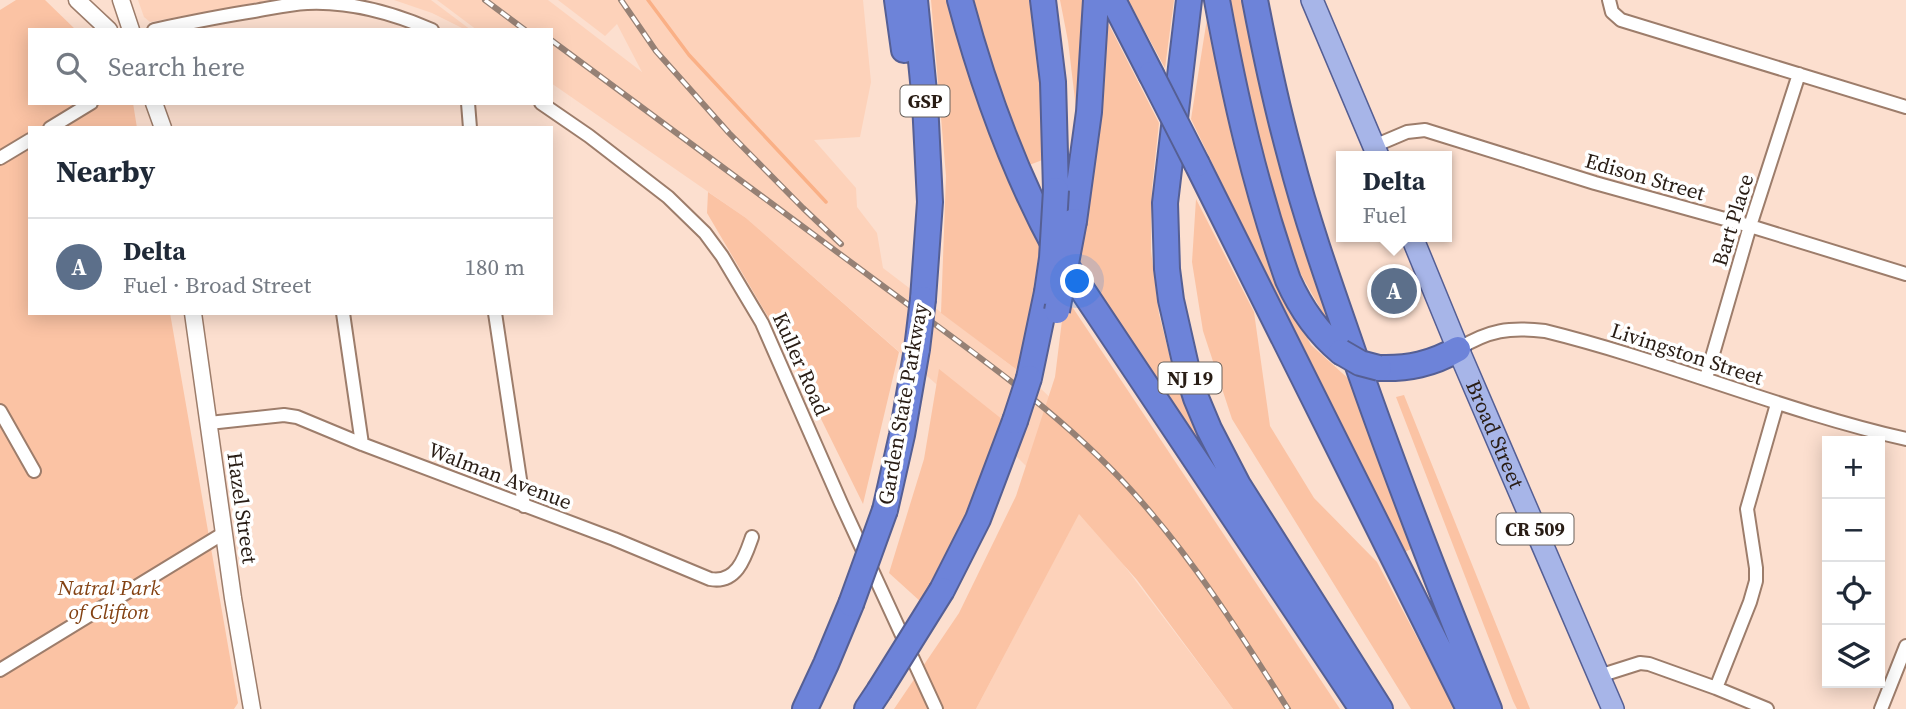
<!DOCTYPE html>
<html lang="en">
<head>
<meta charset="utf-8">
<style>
  body { margin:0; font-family:"Source Serif 4",serif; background:#f2f2f3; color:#1f2937 }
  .controls { position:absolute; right:21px; bottom:21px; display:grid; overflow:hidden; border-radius:0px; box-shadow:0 4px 18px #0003 }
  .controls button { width:63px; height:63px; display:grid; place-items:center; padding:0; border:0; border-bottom:2px solid #e0e1e3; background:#fff; color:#1f2937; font:35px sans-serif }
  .you { position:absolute; left:1078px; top:282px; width:24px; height:24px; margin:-18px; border:5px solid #fff; border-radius:50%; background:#1a73e8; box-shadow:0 0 0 10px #1a73e833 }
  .badge { display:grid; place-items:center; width:46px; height:46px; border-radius:50%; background:#5972e8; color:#fff; font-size:23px; font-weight:700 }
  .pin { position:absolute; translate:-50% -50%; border:4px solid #fff; box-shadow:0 2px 7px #0006 }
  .popup { position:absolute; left:1336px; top:151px; width:116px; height:91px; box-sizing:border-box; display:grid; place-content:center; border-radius:0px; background:#fff; filter:drop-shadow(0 2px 5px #0005); font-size:23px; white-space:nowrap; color:#747a83 }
  .popup b { font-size:26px; color:#1f2937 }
  .popup::after { content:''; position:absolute; left:50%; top:100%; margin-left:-14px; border:14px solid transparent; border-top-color:#fff }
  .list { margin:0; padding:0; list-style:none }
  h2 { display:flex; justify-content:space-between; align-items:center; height:91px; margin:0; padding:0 28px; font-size:30px }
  h2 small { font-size:23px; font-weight:400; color:#747a83 }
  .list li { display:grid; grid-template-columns:46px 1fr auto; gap:21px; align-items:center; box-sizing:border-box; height:98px; padding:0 28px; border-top:2px solid #e0e1e3 }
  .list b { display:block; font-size:26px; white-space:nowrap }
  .list p { margin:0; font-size:23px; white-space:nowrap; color:#747a83 }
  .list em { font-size:23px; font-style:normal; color:#747a83 }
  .icon { flex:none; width:38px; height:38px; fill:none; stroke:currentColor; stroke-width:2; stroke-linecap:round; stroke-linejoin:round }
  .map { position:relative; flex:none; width:1906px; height:709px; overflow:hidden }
  .search { position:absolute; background:#fff; box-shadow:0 4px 18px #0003; left:28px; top:28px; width:525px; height:77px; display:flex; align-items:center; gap:18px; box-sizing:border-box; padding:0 24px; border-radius:0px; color:#747a83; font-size:26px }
  .panel { position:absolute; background:#fff; box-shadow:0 4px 18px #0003; left:28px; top:126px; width:525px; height:189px; border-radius:0px }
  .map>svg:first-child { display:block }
  .built { fill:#fdd2ba }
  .green { fill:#fbc3a4 }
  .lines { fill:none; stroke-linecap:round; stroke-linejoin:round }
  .stream { stroke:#fab086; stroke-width:3.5 }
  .minor-casing { stroke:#9d7d6b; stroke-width:16 }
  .tertiary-casing { stroke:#9d7d6b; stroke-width:19 }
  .primary-casing { stroke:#555f94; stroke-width:24 }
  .motorway-casing { stroke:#555f94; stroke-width:28 }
  .minor { stroke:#fff; stroke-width:12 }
  .tertiary { stroke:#fff; stroke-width:16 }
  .primary { stroke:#a7b5e8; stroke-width:21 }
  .motorway { stroke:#6d83d9; stroke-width:24 }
  .rail-casing { stroke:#968175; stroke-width:6 }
  .rail { stroke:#fff; stroke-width:3.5; stroke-dasharray:10; stroke-linecap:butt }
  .motorway-bridge-casing { stroke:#555f94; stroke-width:28; stroke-linecap:butt }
  .motorway-bridge { stroke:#6d83d9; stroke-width:24 }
  .labels { text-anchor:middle; stroke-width:7; stroke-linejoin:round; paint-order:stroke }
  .shield { fill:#fff; stroke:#68605a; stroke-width:2 }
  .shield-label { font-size:19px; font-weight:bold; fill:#281c14 }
  .street-label { font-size:21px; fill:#281c14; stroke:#fff }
  .park-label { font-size:21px; font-style:italic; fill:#834112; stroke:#fff }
</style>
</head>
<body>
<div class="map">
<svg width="1906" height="709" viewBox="0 0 1906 709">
  <rect width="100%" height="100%" fill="#fcdfcf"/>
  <!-- built -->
  <path class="built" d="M138,0H270L150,22L144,17Z
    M394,0H431L471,30H466L432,13Z
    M437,0H548L642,72L617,24L605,36L558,0H863L871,82L860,137L814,140L856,188L857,207L877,233L883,268L1039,387L1240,578L1193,632L1123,564L1233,709H976L1077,517L998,438L746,218L551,83V30H477Z"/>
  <!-- green -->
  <path class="green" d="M16,0H45L76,30H30V103H133L137,128H30V313H170L238,703L234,709H0V10Z
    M931,0H953L1041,240L1021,373L941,313L946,176Z
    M971,0H1032L1042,91L1045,159L1024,167Z
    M1060,0H1090L1078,125L1068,41Z
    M1128,0H1174L1165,68Z
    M1210,0L1288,300L1311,345L1351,381L1413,548L1403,553L1284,312L1191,119Z
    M1225,0H1243L1253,43L1338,340L1289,253L1249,121Z
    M1104,15L1159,123L1152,187L1151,219V251L1159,314L1175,377L1197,436L1211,465L1076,268Z
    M708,192L746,218L899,352L863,504L784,344L707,213Z
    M1196,199L1254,312L1270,426L1314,498L1377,562L1455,709H1411L1232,419L1203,331L1192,262Z
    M1065,296L1340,709H1233L1137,580L1079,514L976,709H894L959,613L1016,496L1055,377Z
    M939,369L1003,420L978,489L921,602L889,573L924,459Z
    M1404,395L1530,709H1517L1513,701L1396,397Z"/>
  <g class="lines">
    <!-- stream -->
    <path class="stream" d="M648,0L689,55L826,202"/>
    <!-- minor casing -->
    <g class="minor-casing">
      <path id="minor" d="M1609,0L1612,12L1621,20L1906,107
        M154,30C187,23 221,16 254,11C272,8 289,4 307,3C350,1 393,13 432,30
        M468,103L470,128
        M541,103L589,136L668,197L705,233L722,256L762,323L841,503L936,709
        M50,128L91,103
        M1374,146L1407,132L1425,130L1595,183L1750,226L1906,274
        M0,158L30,140
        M343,313L362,444
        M495,313L524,506
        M1458,349C1489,330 1509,327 1545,331C1667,361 1783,411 1906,439
        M1706,378L1750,226L1799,74
        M0,411L34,471
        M209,423L284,415L297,417L362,444L614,539L710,579C737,584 745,557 752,537
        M0,670L224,533
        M1599,676L1640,663L1649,664L1716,688L1767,709
        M1716,688L1750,602L1756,581V568L1747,509L1777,404
        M1881,709L1906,646"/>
    </g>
    <!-- tertiary casing -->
    <g class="tertiary-casing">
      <path id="tertiary" d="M77,0L109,30
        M121,0L131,30
        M154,103L163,128
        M193,313L233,598L252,709"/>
    </g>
    <!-- primary casing -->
    <g class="primary-casing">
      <g id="primary">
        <path d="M1312,0L1378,156"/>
        <path id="s1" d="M1412,237L1458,349L1613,709"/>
      </g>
    </g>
    <!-- motorway casing -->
    <g class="motorway-casing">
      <path id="motorway" d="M897,0L904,50
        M915,0L925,102L930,202L923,299
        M960,0C984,90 1015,176 1061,258L1362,709
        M1043,0L1053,82L1056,190
        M1113,0L1151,74
        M1189,0L1165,203L1167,269L1171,300L1186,366L1196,398L1209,429L1238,485L1380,709
        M1217,0C1235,98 1255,186 1288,280C1301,309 1317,332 1341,352
        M1255,0C1265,52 1276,104 1290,155C1306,217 1327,277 1348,337C1391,463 1439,586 1489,709
        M1197,164L1469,709
        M1074,221L1089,112L1096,0
        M1379,368C1408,369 1432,364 1458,349
        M1029,378L1047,292
        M885,510L902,435L917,349
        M942,590L978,519L1015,421
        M805,709L826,664L851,604
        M867,709L879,691"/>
    </g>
    <!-- minor -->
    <use href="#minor" class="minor"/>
    <!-- tertiary -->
    <use href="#tertiary" class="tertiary"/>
    <!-- primary -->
    <use href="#primary" class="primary"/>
    <!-- motorway -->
    <use href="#motorway" class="motorway"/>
    <!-- rail casing -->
    <g class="rail-casing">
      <path id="rail" d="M485,0L525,30
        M621,0L656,51L729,133L803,208L841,244
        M551,40C662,122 772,204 883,286C968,349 1059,411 1131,490C1192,557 1240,633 1288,709"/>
    </g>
    <!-- rail -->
    <use href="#rail" class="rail"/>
    <!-- motorway-bridge casing -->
    <g class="motorway-bridge-casing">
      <path id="motorway-bridge" d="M1151,74L1197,164
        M1047,292L1052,258L1056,190
        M1057,311L1074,221
        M917,349L923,299
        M1341,352L1360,363L1379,368
        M1015,421L1029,378
        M851,604L885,510
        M879,691L942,590"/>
    </g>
    <!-- motorway-bridge -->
    <use href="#motorway-bridge" class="motorway-bridge"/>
  </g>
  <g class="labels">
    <!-- shield labels -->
    <g class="shield">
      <rect x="900.5" y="85.5" width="49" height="31" rx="5"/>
      <rect x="1158.5" y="362.5" width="63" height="31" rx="5"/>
      <rect x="1496.5" y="513.5" width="77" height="31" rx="5"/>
    </g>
    <g class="shield-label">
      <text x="925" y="108">GSP</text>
      <text x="1190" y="385">NJ 19</text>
      <text x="1535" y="536">CR 509</text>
    </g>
    <!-- street labels -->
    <g class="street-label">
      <text transform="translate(1645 177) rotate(16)" y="7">Edison Street</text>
      <text transform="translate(1733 220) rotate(-73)" y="7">Bart Place</text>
      <text transform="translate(1687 354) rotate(18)" y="7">Livingston Street</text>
      <text transform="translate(801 364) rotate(66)" y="7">Kuller Road</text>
      <text transform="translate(903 404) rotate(-80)" y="7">Garden State Parkway</text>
      <text dy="7" stroke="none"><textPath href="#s1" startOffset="214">Broad Street</textPath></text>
      <text transform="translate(500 476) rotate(21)" y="7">Walman Avenue</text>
      <text transform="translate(242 508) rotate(82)" y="7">Hazel Street</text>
    </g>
    <!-- park labels -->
    <g class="park-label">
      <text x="109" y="595">Natral Park<tspan x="109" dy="24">of Clifton</tspan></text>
    </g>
  </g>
</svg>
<div class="controls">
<button>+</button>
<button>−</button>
<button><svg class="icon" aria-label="locate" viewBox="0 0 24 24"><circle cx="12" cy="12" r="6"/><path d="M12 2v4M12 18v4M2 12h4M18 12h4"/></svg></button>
<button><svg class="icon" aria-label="layers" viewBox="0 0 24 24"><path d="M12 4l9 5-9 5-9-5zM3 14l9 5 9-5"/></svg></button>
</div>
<div class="you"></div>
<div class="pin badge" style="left:1394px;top:291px;background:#5c6f8a">A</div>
<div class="popup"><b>Delta</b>Fuel</div>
<div class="search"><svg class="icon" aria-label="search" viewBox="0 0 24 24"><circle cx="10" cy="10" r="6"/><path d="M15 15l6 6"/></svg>Search here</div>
<section class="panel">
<h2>Nearby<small></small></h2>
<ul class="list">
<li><span class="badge" style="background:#5c6f8a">A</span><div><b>Delta</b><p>Fuel · Broad Street</p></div><em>180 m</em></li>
</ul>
</section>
</div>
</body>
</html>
